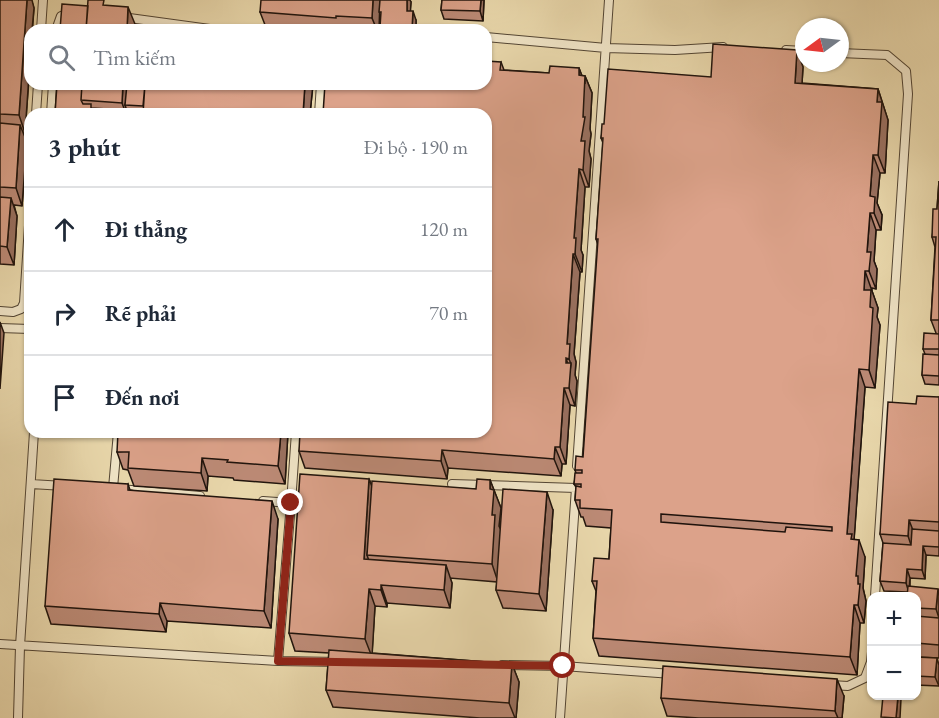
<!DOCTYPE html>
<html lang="vi">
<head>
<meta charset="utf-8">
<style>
  body { margin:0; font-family:"EB Garamond",serif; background:#f6f6f7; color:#1f2937 }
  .controls { position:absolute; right:18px; bottom:18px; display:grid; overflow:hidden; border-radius:12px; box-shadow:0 2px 4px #0004 }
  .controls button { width:54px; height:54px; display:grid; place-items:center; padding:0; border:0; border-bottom:2px solid #e0e1e3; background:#fff; color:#1f2937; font:30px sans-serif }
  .compass { position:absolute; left:795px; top:18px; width:54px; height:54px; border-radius:50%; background:#fff; box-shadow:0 2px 4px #0004; rotate:255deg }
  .stop { position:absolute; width:18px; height:18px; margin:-14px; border:4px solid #8f2418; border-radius:50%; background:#fff }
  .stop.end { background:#8f2418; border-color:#fff; box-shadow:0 2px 6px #0008 }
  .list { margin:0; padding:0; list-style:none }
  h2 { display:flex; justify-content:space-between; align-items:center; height:78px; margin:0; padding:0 24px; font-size:26px }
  h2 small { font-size:20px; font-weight:400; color:#747a83 }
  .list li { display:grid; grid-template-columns:39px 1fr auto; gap:18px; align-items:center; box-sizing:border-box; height:84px; padding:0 24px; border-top:2px solid #e0e1e3 }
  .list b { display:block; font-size:22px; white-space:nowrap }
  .list em { font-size:20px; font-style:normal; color:#747a83 }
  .icon { flex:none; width:33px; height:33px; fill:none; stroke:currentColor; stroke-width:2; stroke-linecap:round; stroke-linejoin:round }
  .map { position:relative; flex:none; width:939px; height:718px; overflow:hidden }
  .search { position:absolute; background:#fff; box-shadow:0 2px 4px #0004; left:24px; top:24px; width:468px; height:66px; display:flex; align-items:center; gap:15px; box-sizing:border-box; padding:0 21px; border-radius:18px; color:#747a83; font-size:22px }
  .panel { position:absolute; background:#fff; box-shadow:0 2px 4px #0004; left:24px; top:108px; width:468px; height:330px; border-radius:18px }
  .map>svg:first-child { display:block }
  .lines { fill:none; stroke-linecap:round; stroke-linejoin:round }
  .service-casing { stroke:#524534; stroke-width:10 }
  .service { stroke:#f2e7ca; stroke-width:8 }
  .wall { fill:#bd8b77; stroke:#1f130c; stroke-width:1.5 }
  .shaded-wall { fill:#9a7161; stroke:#1f130c; stroke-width:1.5 }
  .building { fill:#dca28a; stroke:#1f130c; stroke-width:1.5; fill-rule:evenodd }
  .route { stroke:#8f2418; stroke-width:8 }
</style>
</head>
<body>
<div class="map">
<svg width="939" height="718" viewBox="0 0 939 718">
  <rect width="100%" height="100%" fill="#ebdaae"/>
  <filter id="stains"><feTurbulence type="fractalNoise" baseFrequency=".00333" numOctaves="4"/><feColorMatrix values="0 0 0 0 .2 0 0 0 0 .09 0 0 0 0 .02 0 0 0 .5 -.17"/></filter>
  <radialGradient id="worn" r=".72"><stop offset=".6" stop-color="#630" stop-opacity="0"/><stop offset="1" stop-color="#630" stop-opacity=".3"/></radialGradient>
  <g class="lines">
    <!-- service casing -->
    <g class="service-casing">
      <path id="service" d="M122,17L217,30
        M41,30L43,0
        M56,30L61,16L71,13
        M486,37L606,48L675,50L723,47
        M786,50L804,51
        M840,53L887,55L906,71L908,94L875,596
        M36,114L38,84
        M51,114L53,84
        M319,114L321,84
        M0,136L30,138
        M0,311L13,312L21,309L24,303L30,210
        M0,328L30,329
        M577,466L609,0
        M31,484L64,486
        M452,484L576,488
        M107,488H113L118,432
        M120,489L200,496
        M263,501L291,503L278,661
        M291,503L296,432
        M0,644L278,661L339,662
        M502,665L563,666L672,674
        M831,685L848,686L865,678L871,662L872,652
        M18,718L20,646L34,432
        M560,718L576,488"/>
    </g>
    <!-- service -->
    <use href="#service" class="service"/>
  </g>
  <!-- wall -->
  <path class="wall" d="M0,0L32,2L34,8L25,133H23L27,142L22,206L14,205L17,216L14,265L0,264Z
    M442,0H484L483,21L444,19L441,10Z
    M411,2L410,11L416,20V30H381L380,14L379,30H267L260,12Z
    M797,50L803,67L802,83L878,89L888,120L885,173H880L877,203L882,215L881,230H876L874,261L877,269L876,289L872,288V291L878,308L877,317L880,325L875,388L865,387L854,539L865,557L863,588L866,601L864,623H860L857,675L599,656L593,638L596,591L592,581L609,559L611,528L586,526L583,517H581L575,500L576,487L574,484L576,473L575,470L583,457L598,245L596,239L603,143L601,138L604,124L711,77Z
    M501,62L504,70L549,73L579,68L582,76H585L592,93L590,129L591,134L589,151L591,159L589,187H585L581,250L583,255L582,272H580L574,354L576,362L575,375L577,381L575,406L570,405L566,464H562L561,476L448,468L447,479L305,468L299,451L486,84Z
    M57,84H313L310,114H55Z
    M939,181V385L925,384L922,375L925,354L923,349L936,333L931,320L935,247L932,237L937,209Z
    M939,397V556L926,555L925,579L910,578V587L939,592V658L916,657V597L907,592L884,591L880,581L883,543L880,534L916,404Z
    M288,432L285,484L234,480L233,478L208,476L207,491L134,486L128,470L123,469L117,452Z
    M369,479L372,485L476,489L490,480L501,508L499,526L501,529L553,510L546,611L503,608L496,590L497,582L450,578L452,583L450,608L387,603V607L375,606L372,653L512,664L519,682L516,718H480L333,707L326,690L329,653L295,651L289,633Z
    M128,484L130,490L278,519L271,628L167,621L166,632L51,624L45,606Z
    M916,657L937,658L939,686L916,685Z
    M844,696L842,718H699L667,716L661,698Z"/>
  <!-- shaded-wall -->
  <path class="shaded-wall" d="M27,0H32L34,8L32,30H30V61L25,133L19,115Z
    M373,0H380L379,30H377L372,18Z
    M407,0H410L411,2L410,20L407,11Z
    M481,0H484L483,21L480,11Z
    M128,7L135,24L134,30H127Z
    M413,11L416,20V30L412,29Z
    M797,50L803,67L801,100L795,83Z
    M579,68L585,84V76L592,93L590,129L591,134L589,151L591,159L589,187L583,170L581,141L583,117L579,75Z
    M123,84H131L125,105L128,114H126L122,103Z
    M305,84H313L310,114H303Z
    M878,89L888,120L885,173L878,155L877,102Z
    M20,125L27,142L22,206L16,188Z
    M873,155L880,173L877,203L882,215L881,230L874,213L870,196Z
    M579,169L585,187L581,250L583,255L582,272L575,254L574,238Z
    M11,198L17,216L14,265L7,247Z
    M870,213L876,230L874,261L877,269L876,289L869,271L867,252Z
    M573,254L580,272L574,354L576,362L575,375L577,381L575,406L569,388L566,363V358L570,371L571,364L569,359L567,344Z
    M865,271L878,308L877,317L880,325L875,388L869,370L864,290Z
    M0,322L4,333L0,389Z
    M859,369L865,387L854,541L859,540L865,557L863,588L866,601L864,623L858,605V584L847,534Z
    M564,388L570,405L566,464L560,447Z
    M281,432H288L285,484L278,466Z
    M555,447L562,464L561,476L554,459Z
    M442,450L448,468L447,479L441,461Z
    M202,458L208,476L207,491L201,473Z
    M369,479L376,497L367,555L371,567L364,559Z
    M490,480L501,508L499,526L502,532L498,582L492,564V515L490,489Z
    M547,492L553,510L546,611L539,594Z
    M272,501L278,519L271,628L264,611Z
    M909,520L916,538L914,554L908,536Z
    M923,546L926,555L925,579L922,570Z
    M446,565L452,583L450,608L444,590Z
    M907,569L910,578L909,593L906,583Z
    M381,585L387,603V607L381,590Z
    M369,589L375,606L372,657L365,639Z
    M938,589L939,592V618L936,609Z
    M160,603L167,621L166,632L159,614Z
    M854,605L860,623L857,675L850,657Z
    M937,658L939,665V686L935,677Z
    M512,664L519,682L516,718H515L509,703Z
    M837,679L844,696L842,718H838L835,711Z
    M898,696H900L901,699L900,718H896Z"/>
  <!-- building -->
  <path class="building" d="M0,0H27L19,115L0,114Z
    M88,0H104L103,5L128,7L127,30H86Z
    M261,0H373L372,18L336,16V18L260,12Z
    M380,0H407V11H413L412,29L380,27L381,12H379Z
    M442,0H481L480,11L441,10Z
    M62,4L88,6L86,30H60Z
    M154,25L210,30H154Z
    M713,44L797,50L795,83L878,89L877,102H882L878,155H873L870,196L875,197L874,213H870L867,252H871L869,271H865L864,290H871L870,307L873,308L869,370L859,369L847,534H852L851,539L859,540L856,576H858V584H860L858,605H854L850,657L593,638L597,581H592L594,558L609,559L612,510L580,508V500H575L576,486L581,487V484H574L575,473H582V470H575L576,456L583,457L598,239H596L603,138H601L602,124H604L608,69L711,77ZM661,514L832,527V531L786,527L785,532L661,522Z
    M486,61L501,62L500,70L549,73L550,66L579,68V75L585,76L583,117H585L581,141H585L583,170L579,169L574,238H576L575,254H573L567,344H570L569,359L566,358V363H571L569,388H564L560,447H555L554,459L442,450L441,461L299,451L300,432H486V114H323L325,84H486Z
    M57,84H82L81,100L83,104H91V108L124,110V114H55Z
    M82,84H123L122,103L81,100Z
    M127,84H145L143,106L125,105Z
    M145,84H305L303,114H143Z
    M0,123L20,125L16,188L0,187Z
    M939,181V320H931L936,237H932L933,209H937Z
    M0,197L11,198L7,247L0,246Z
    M924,333L939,334V349H923Z
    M923,354L939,355V376L922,375Z
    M917,396L939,397V522L909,520L908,536L880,534L888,402L916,404Z
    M118,432H281L278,466L227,462L228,460L202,458L201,473L128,468L129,452H117Z
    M300,474L369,479L364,559L446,565L444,590L381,585V590L369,589L365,639L289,633Z
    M54,479L128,484V490L272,501L264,611L160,603L159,614L45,606Z
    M477,479L490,480V489L494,490L492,515H495L492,564L367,555L372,481L476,489Z
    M503,489L547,492L539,594L496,590Z
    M912,529L939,531V547L923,546L922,570L907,569L906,583L880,581L883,543L911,545Z
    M908,586L938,589L936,609L916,608V597H907Z
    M916,616L939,618V645L916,643Z
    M329,650L512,664L509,703L326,690Z
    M916,657L937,658L935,677L916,676Z
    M663,666L837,679L835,711L661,698Z
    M883,696H898L896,718L881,717Z"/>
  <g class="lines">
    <!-- route -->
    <path class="route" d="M291,503L278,661L563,666"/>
  </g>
  <rect width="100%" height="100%" filter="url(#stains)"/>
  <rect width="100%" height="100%" fill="url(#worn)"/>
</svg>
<div class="controls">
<button>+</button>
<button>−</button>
</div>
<svg class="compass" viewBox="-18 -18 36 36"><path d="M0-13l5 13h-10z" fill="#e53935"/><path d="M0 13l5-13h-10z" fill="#747a83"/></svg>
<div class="stop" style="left:563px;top:666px"></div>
<div class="stop end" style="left:291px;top:503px"></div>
<div class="search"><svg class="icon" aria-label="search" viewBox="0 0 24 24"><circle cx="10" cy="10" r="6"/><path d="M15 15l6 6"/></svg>Tìm kiếm</div>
<section class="panel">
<h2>3 phút<small>Đi bộ · 190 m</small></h2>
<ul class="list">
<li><svg class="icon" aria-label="ahead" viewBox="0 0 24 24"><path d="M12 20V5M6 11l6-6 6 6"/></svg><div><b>Đi thẳng</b></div><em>120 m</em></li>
<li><svg class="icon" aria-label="right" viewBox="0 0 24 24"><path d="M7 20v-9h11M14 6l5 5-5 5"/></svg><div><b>Rẽ phải</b></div><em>70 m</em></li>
<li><svg class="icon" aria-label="arrive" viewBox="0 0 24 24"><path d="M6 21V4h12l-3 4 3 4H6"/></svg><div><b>Đến nơi</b></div></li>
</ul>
</section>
</div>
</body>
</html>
